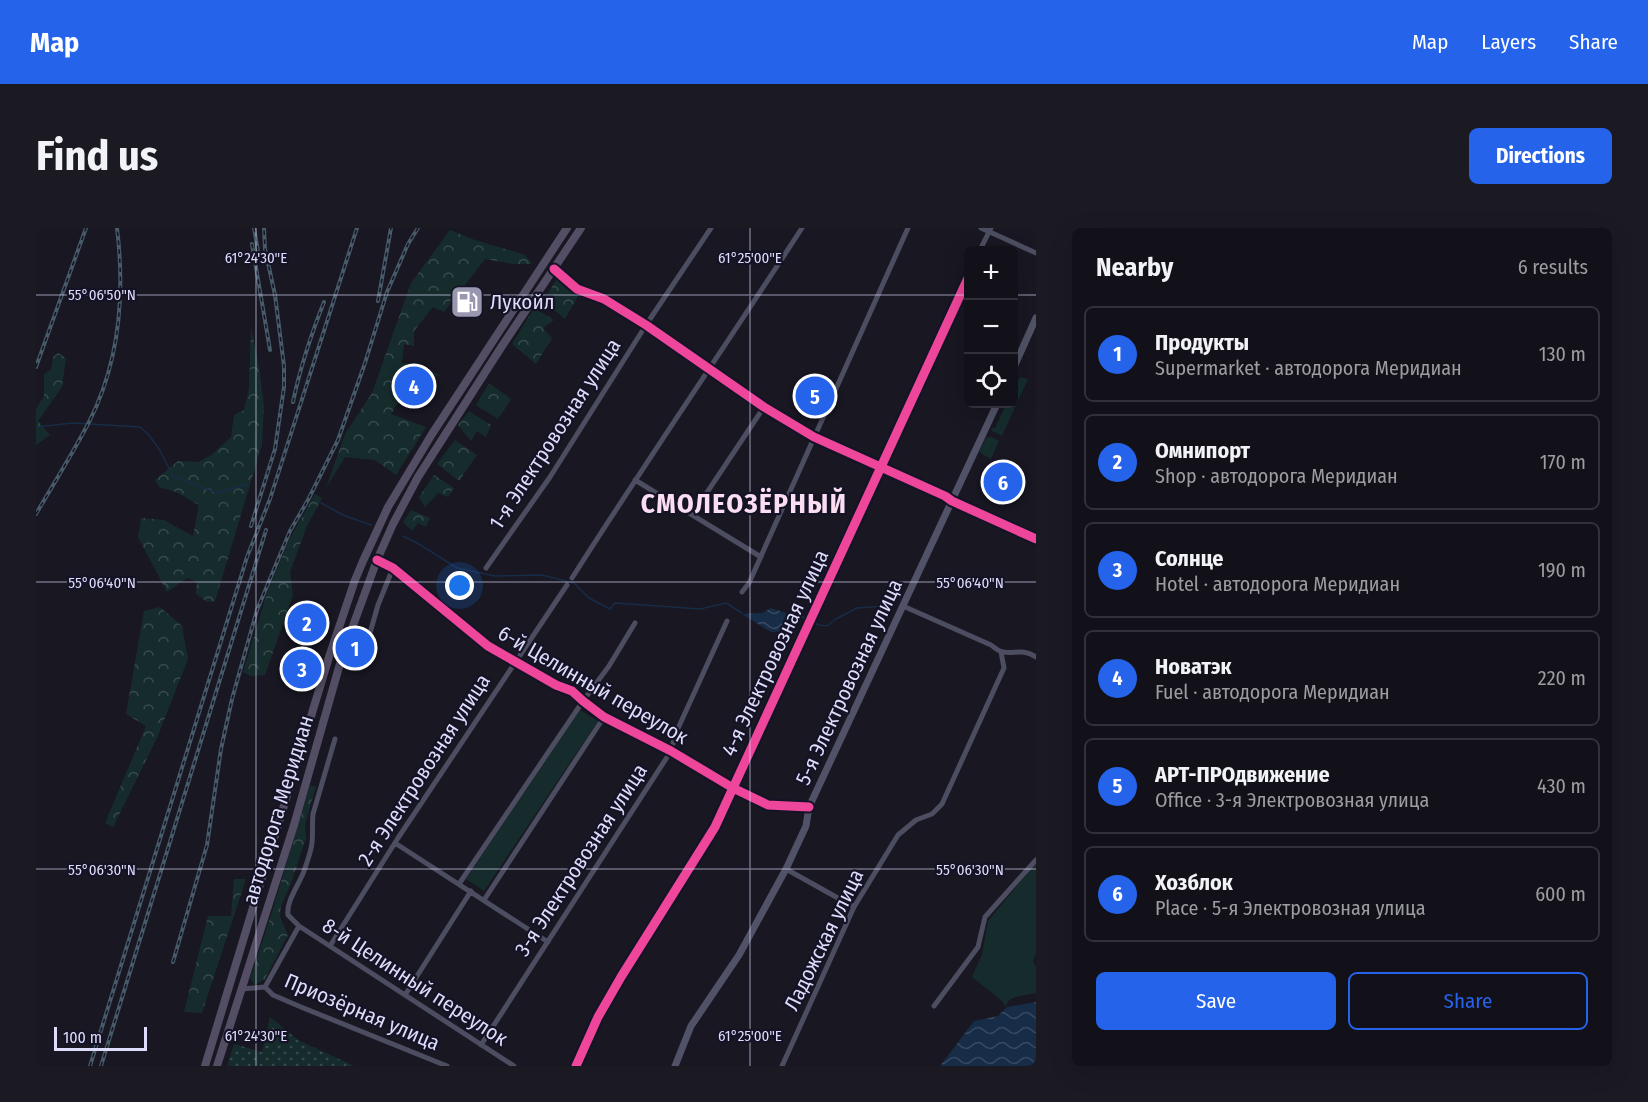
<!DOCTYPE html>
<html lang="en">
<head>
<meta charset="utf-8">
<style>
  body { margin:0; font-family:"Fira Sans Condensed",sans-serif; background:#1b1a23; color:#f1f3f6 }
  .controls { position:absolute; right:18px; top:18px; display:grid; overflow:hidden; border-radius:9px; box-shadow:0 6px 24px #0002 }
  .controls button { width:54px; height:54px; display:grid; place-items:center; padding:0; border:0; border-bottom:2px solid #313139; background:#12111a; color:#f1f3f6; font:30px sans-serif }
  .scale { position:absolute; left:18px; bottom:15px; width:93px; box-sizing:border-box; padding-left:6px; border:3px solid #dedcfb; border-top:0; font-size:16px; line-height:21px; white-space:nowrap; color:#dedcfb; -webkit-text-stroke:4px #151326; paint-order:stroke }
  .you { position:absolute; left:424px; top:358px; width:21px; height:21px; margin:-15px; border:4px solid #fff; border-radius:50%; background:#1a73e8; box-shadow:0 0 0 9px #1a73e833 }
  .badge { display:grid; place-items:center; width:39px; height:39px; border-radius:50%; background:#2563eb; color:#fff; font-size:20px; font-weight:700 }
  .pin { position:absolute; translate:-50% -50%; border:3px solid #fff; box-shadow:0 2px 6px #0006 }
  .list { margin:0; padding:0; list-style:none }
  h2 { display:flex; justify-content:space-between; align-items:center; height:78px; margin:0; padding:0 24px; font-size:26px }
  h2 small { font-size:20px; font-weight:400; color:#9c9da2 }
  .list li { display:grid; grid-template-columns:39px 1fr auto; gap:18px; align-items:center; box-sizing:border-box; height:96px; margin:0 12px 12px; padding:0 12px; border:2px solid #313139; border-radius:9px }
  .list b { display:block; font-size:22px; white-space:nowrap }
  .list p { margin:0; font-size:20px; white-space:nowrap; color:#9c9da2 }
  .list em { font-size:20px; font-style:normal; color:#9c9da2 }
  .actions { display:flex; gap:12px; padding:18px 24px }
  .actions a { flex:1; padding:14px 0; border:2px solid #2563eb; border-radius:9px; text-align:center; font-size:21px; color:#2563eb }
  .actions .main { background:#2563eb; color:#fff }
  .icon { flex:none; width:33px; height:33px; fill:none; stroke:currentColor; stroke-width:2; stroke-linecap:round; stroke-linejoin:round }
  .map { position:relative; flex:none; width:1000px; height:838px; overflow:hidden; border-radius:9px }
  header { display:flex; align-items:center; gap:36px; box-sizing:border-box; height:84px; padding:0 30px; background:#2563eb; color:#fff }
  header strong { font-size:28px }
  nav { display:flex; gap:33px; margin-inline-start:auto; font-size:21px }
  .intro { display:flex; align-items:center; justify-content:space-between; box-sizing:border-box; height:144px; padding:0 36px }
  h1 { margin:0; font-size:42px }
  .button { padding:15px 27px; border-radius:9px; background:#2563eb; color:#fff; font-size:21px; font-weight:700 }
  main { display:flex; gap:36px; padding:0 36px }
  aside { flex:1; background:#12111a; border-radius:9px; box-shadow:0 6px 24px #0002 }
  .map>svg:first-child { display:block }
  .grass { fill:#162c2c }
  .forest { fill:url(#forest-crowns) }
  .garden { fill:url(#garden-dots) }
  .water { fill:url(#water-waves) }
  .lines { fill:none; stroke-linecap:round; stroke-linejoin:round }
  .stream { stroke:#172c47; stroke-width:1.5 }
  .street { stroke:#4d4d61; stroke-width:5 }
  .secondary { stroke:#515267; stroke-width:7 }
  .primary { stroke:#544e65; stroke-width:8 }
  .rail-casing { stroke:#475a68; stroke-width:4 }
  .rail { stroke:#151326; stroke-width:1.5; stroke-dasharray:4.5; stroke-linecap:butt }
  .cycleway-casing { stroke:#151326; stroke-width:13 }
  .cycleway { stroke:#ed469a; stroke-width:9 }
  .ticks { fill:none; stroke:#dedcfb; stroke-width:1.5; stroke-opacity:0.45 }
  .labels { text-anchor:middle; stroke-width:4.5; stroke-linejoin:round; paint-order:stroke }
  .poi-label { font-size:21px; fill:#dedcfb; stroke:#151326; text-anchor:start }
  .street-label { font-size:21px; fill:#dedcfb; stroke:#151326 }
  .district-label { font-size:27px; font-weight:bold; letter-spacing:1.5px; fill:#fbdef2; stroke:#151326 }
  .ticks-label { font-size:15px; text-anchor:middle; fill:#dedcfb; stroke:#151326; stroke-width:4.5; stroke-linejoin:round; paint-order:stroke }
</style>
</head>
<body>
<header>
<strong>Map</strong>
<nav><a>Map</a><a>Layers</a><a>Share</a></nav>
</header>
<div class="intro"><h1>Find us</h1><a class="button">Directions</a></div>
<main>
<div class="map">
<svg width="1000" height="838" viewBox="0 0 1000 838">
  <defs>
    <pattern id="forest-crowns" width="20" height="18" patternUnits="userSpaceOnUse" patternTransform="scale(1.5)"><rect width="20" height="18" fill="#162c2c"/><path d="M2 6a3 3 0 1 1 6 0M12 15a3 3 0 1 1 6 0" fill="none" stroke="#374a4c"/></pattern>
    <pattern id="garden-dots" width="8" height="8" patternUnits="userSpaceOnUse" patternTransform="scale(1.5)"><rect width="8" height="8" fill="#162c2c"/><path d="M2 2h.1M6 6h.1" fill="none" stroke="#374a4c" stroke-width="1.8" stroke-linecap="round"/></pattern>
    <pattern id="water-waves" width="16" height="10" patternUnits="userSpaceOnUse" patternTransform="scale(1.5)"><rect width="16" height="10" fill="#172c47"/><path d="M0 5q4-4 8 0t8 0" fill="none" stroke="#384a62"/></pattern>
  </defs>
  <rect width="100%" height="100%" fill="#181722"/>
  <!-- grass -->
  <path class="grass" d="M984,149L992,151L966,208L956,203L955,200H959L970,176H978V161Z
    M955,209L963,213L955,231L943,224L950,210Z
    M544,482L562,493L448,663L430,651Z
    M999,636H1000V725L997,733L1000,739V765L979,769L972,773L970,779L966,773L936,749L946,726L952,693Z"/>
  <!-- forest -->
  <path class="forest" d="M414,2L436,11L489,27L496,36H477L449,31L408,84L397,79L378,103V118L368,116L366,135L381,136L405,148L380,145L355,186L390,199L360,247L339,232L309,229L290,260L309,206L336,165L375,55Z
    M521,51L542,68L529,91L507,73Z
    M498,80L518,92L507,100L516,110L500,136L476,116Z
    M215,99L223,139L228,178L226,217L179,373L171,374L160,366L161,354L151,350L131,364L102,309L105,290L128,292L157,308L163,277L140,264L123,259L119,252L142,233L162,234L175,227L195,209L198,187L208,182L213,160Z
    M22,125L30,130L26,159L2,193L14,207L0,217V181L8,168V146L15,142L17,129Z
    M453,155L475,171L462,191L440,177Z
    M433,183L455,197L450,209L441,203L435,213L422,197Z
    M419,212L441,227L423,253L401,236Z
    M398,247L418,260L412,269L402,265L389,279L383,269Z
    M279,266L286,270L271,298L254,344L257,367L229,447L215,448L207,444L231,365L252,314Z
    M375,282L394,290L390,299L382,295L376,303L367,294Z
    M124,379L146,398L152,431L121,510L77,599L69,595L110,498L90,486L108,383Z
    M274,557L280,559L269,596L270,610L256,653L245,678L244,689L252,707L229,751L219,757L214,751L236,684Z
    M198,651H210L166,785L148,784L172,688H195Z"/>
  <!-- garden -->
  <path class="garden" d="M234,789L262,812L318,838H191L198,816L226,824Z"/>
  <!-- water -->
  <path class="water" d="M735,380L753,386L754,403L735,404L706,386L726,385Z
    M1000,774V838H904L938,793L962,788L971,779Z"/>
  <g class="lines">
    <!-- stream -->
    <path class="stream" d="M0,199L37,195L104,199L113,207L123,221L137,248L181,265L212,256
      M285,275L307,287L335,297
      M367,308L383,316L421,340L459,348L506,347L538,355L553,370L574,381L579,375L664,381L690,375L706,385
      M754,388L767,389L772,391
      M777,394L783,397L791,398L800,391L821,380L852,378"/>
    <!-- street -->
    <path class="street" d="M945,0L1000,25
      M944,22L955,0
      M518,41L541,61L568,71L610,97L728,179L778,209L909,268L916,273L1000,311
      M599,252L725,329
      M656,287L728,179
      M341,332L357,340L452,418L520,457L536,463L547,473L568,489L635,523L697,560L732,577L773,579
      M450,340L514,249L610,97L675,0
      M536,350C611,232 690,117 766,0
      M706,364L713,355L872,0
      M867,378L955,417C958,419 961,422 964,423C976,428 985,419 1000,429
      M324,440L342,377L357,340
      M299,511L277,586C276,596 277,606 276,615C275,624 271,634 268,643C263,657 250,673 252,687L263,698L478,838
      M359,615L512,714
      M750,641L818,679
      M423,656L547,473L573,438L599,395
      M448,672L568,489
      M294,718L362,610L531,357
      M229,759L237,767L265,779L411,838
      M206,761L229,759L263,698
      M369,767L435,663
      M898,778L942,719L949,689L1000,632
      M445,817L635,523L639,507L691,393
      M540,838L562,789L585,749L679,599L933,48
      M746,838L818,679L862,607L880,592L896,586L906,576L968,440L965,424"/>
    <!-- secondary -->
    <path class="secondary" d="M978,139L1000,90
      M639,838L655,798L703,727L750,641L770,598L773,579L961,176"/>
    <!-- primary -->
    <path class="primary" d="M169,838L293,429L319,352L327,333L352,279L396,206L531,0
      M181,838L258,597L307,425L341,332L357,296L382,249L466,118L545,0"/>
    <!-- rail casing -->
    <g class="rail-casing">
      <path id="rail" d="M218,0L222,23
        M216,16L234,122
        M342,73L355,0
        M0,139L50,0
        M257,174C264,140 275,107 288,74
        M0,286C18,255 37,225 53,194C84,133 89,66 81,0
        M215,298L239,221L248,159V138L239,67L229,21L228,0
        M137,734L171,617L185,521L196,471L221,382L254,303L272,272L302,212L329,135L351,64L372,16L382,0
        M54,838L211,329L234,271L321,0
        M65,838L230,302"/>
    </g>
    <!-- rail -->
    <use href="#rail" class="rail"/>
    <!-- cycleway casing -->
    <g class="cycleway-casing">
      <path id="cycleway" d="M518,41L541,61L568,71L610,97L728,179L778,209L909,268L916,273L1000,311
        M341,332L357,340L452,418L520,457L536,463L547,473L568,489L635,523L697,560L732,577L773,579
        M540,838L562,789L585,749L679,599L933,48"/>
    </g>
    <!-- cycleway -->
    <use href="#cycleway" class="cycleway"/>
  </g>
  <!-- ticks -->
  <path class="ticks" d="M220,0V838M714,0V838M0,67H933M978,67H1000M0,354H1000M0,641H1000"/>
  <!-- icons -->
  <defs>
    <g id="fuel-square" transform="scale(1.725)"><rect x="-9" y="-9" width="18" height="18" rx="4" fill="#9997af" stroke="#151326"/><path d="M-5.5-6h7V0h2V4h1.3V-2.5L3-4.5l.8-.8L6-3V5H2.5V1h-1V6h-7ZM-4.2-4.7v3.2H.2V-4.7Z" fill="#fff"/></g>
  </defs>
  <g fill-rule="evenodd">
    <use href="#fuel-square" x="431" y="74"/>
  </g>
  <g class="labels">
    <!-- poi labels -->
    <g class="poi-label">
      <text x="454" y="81">Лукойл</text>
    </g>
    <!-- street labels -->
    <g class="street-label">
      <text transform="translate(519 206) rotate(-57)" y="7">1-я Электровозная улица</text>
      <text transform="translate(739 425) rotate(-65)" y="7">4-я Электровозная улица</text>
      <text transform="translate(813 454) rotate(-65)" y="7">5-я Электровозная улица</text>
      <text transform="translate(557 457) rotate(30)" y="7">6-й Целинный переулок</text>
      <text transform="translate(388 542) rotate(-57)" y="7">2-я Электровозная улица</text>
      <text transform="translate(242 582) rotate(-73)" y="7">автодорога Меридиан</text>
      <text transform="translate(545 632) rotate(-57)" y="7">3-я Электровозная улица</text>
      <text transform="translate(788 712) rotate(-64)" y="7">Ладожская улица</text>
      <text transform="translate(379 754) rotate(33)" y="7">8-й Целинный переулок</text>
      <text transform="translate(326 784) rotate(23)" y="7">Приозёрная улица</text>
    </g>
    <!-- district labels -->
    <g class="district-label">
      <text x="708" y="285">СМОЛЕОЗЁРНЫЙ</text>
    </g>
  </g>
  <g class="ticks-label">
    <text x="220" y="35">61°24'30"E</text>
    <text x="714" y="35">61°25'00"E</text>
    <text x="66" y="72">55°06'50"N</text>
    <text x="66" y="360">55°06'40"N</text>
    <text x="934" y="360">55°06'40"N</text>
    <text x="66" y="647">55°06'30"N</text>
    <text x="934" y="647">55°06'30"N</text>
    <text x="220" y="813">61°24'30"E</text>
    <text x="714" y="813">61°25'00"E</text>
  </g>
</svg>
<div class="controls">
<button>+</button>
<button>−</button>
<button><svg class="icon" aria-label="locate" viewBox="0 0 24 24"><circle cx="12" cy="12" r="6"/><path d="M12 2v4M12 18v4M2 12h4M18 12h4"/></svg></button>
</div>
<div class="scale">100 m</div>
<div class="you"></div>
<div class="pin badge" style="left:319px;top:420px">1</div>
<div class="pin badge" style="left:271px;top:395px">2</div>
<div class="pin badge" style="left:266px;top:441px">3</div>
<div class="pin badge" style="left:378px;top:158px">4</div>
<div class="pin badge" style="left:779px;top:168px">5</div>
<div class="pin badge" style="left:967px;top:254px">6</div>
</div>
<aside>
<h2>Nearby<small>6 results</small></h2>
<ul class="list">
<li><span class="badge">1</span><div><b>Продукты</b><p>Supermarket · автодорога Меридиан</p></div><em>130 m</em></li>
<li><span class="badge">2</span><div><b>Омнипорт</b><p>Shop · автодорога Меридиан</p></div><em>170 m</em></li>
<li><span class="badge">3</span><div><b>Солнце</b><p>Hotel · автодорога Меридиан</p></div><em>190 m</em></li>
<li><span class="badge">4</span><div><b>Новатэк</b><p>Fuel · автодорога Меридиан</p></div><em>220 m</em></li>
<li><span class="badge">5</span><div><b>АРТ-ПРОдвижение</b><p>Office · 3-я Электровозная улица</p></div><em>430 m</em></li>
<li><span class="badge">6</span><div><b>Хозблок</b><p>Place · 5-я Электровозная улица</p></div><em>600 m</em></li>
</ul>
<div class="actions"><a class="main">Save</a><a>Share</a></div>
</aside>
</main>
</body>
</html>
